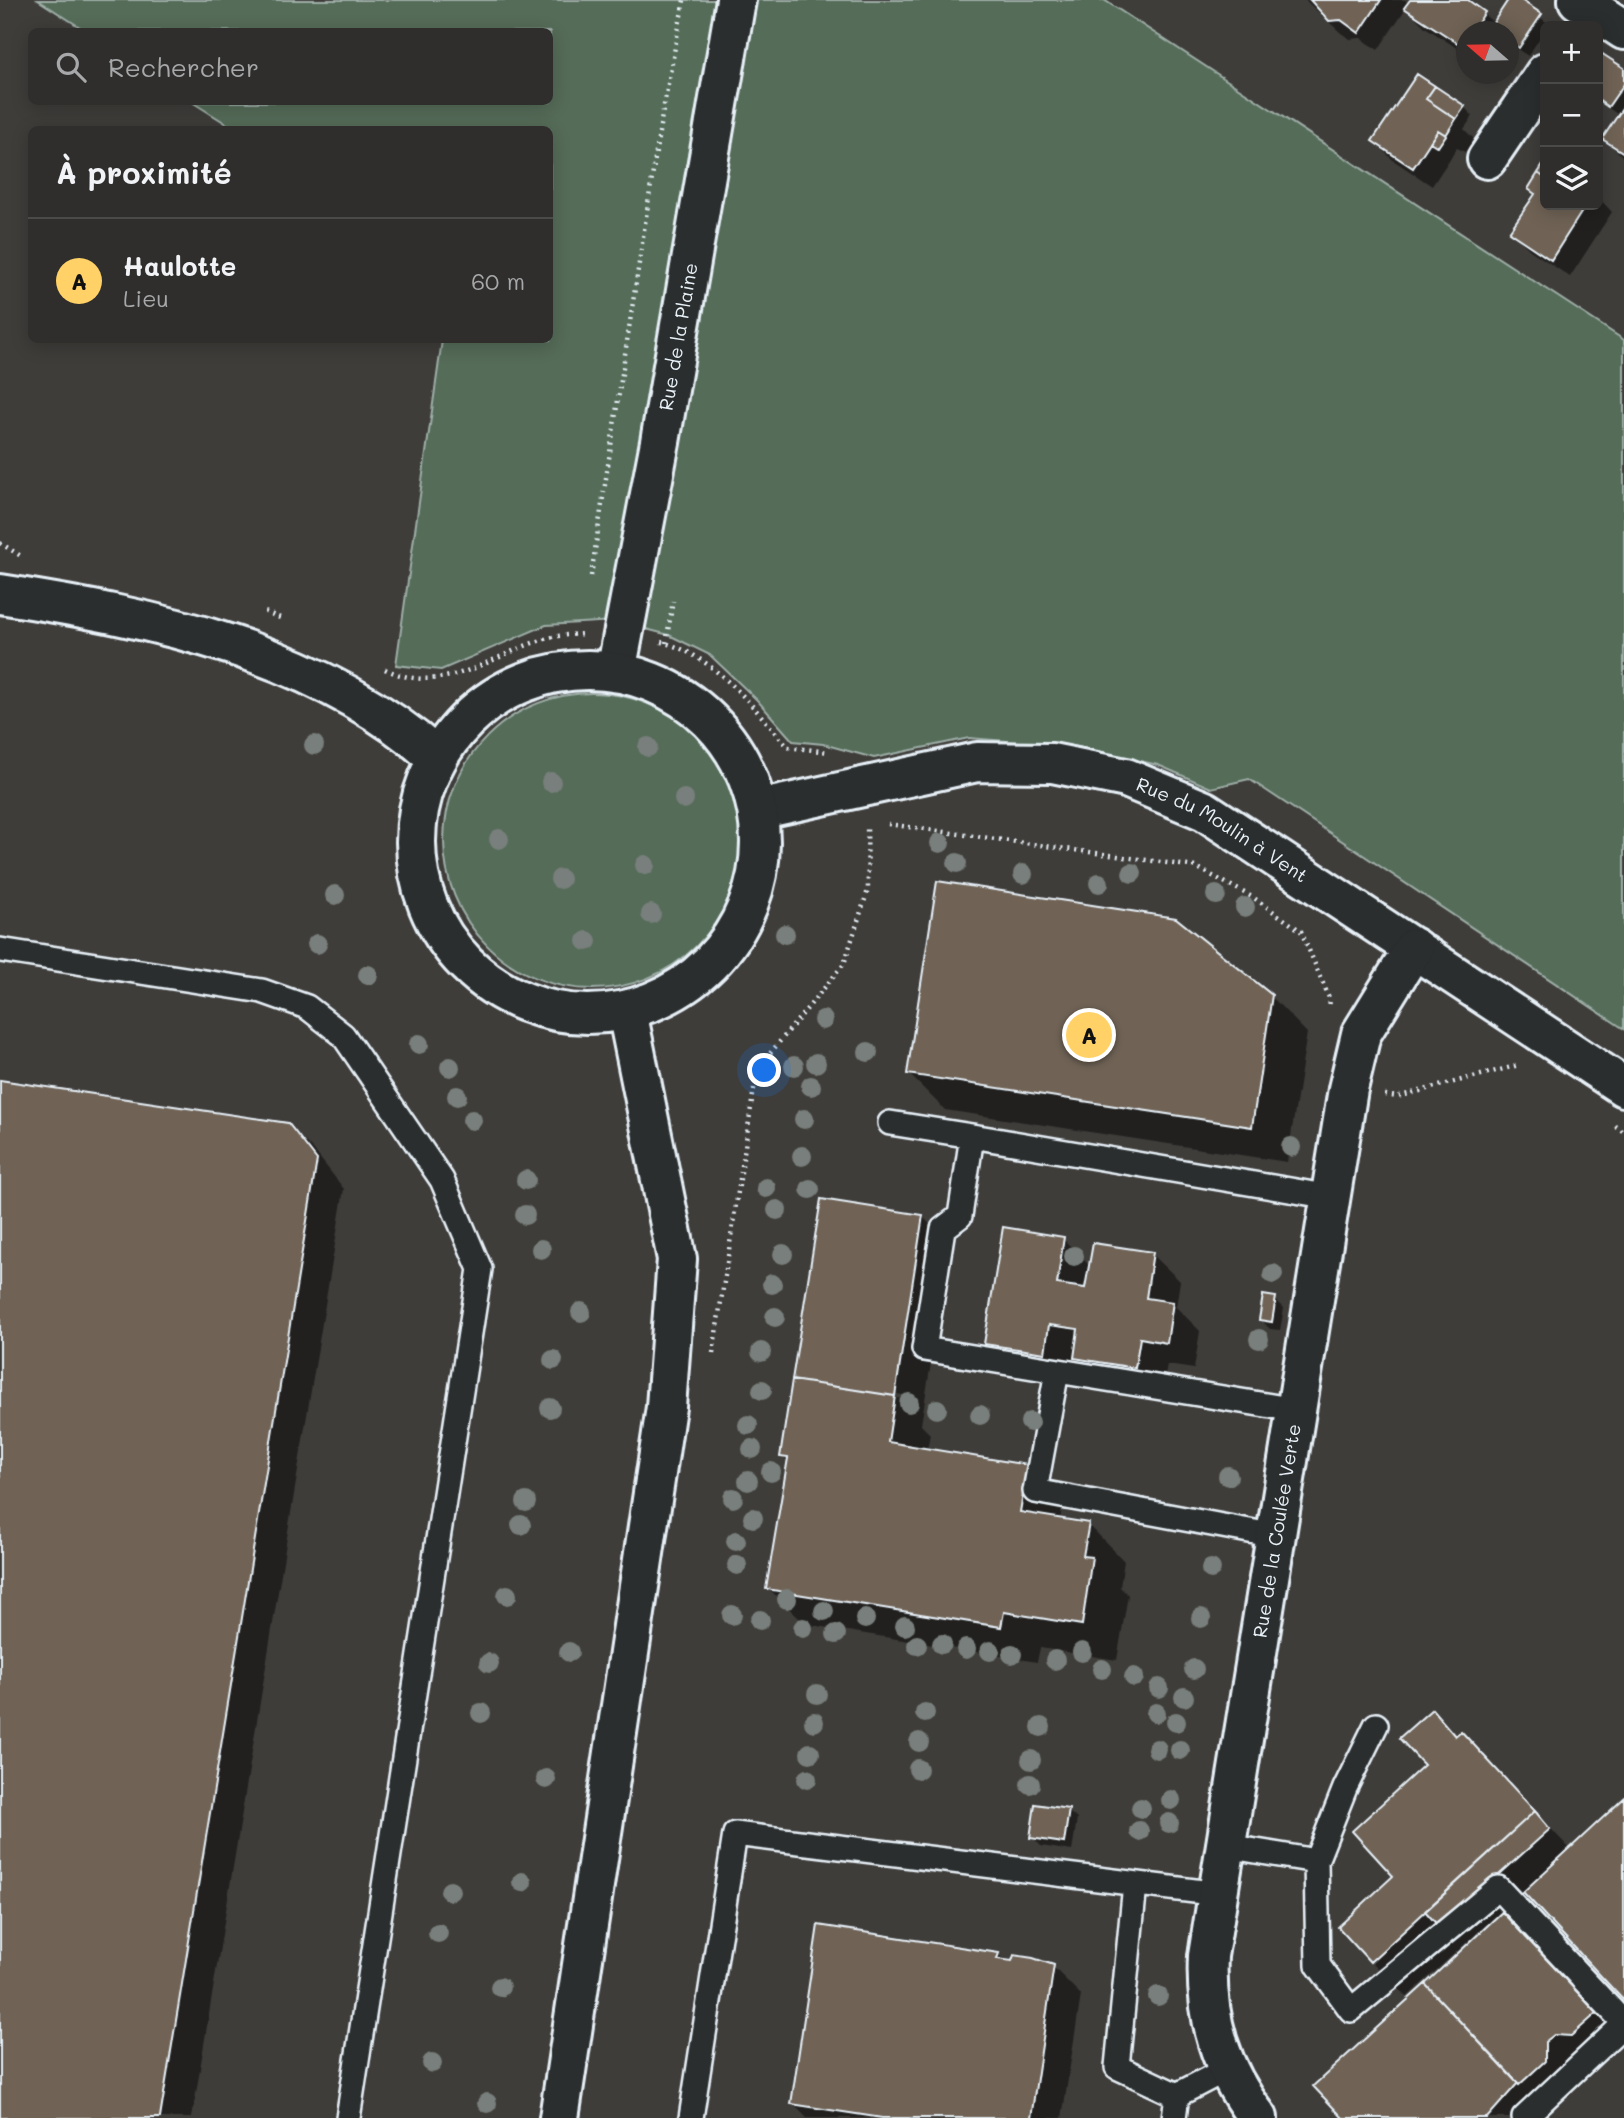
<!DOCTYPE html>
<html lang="fr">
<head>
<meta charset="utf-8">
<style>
  body { margin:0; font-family:Mali,sans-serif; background:#373634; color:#f1f3f6 }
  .controls { position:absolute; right:21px; top:21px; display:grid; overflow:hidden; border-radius:10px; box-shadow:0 4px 18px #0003 }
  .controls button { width:63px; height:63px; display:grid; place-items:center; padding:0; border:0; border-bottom:2px solid #4a4a48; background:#2f2e2c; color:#f1f3f6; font:35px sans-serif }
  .compass { position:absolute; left:1456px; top:21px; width:63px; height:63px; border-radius:50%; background:#2f2e2c; box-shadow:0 4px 18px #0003; rotate:290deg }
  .you { position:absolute; left:765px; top:1071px; width:24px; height:24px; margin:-18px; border:5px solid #fff; border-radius:50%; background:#1a73e8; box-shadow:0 0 0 10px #1a73e833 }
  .badge { display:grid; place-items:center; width:46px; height:46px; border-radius:50%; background:#ffd166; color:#111; font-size:23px; font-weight:700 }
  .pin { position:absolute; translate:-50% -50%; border:4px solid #fff; box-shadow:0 2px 7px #0006 }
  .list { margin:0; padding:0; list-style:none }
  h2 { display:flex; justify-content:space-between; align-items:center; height:91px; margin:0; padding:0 28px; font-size:30px }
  h2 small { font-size:23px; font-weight:400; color:#a7a8a9 }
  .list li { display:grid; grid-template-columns:46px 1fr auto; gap:21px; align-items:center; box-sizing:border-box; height:126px; padding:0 28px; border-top:2px solid #4a4a48 }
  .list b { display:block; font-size:26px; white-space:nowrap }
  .list p { margin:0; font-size:23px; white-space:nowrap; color:#a7a8a9 }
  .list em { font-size:23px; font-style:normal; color:#a7a8a9 }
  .icon { flex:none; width:38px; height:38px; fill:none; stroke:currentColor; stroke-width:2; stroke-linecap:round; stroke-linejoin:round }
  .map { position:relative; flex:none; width:1624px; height:2118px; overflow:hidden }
  .search { position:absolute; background:#2f2e2c; box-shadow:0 4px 18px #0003; left:28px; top:28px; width:525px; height:77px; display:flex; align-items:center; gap:18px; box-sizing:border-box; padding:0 24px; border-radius:10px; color:#a7a8a9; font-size:26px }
  .panel { position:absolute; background:#2f2e2c; box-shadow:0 4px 18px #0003; left:28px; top:126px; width:525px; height:217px; border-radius:10px }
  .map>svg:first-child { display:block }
  .green { fill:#556c59; stroke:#9eaea8; stroke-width:2 }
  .shadow { fill:#0007; fill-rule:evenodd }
  .building { fill:#706357; stroke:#e8f1f8; stroke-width:2 }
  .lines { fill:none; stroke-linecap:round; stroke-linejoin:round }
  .lane-casing { stroke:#e8f1f8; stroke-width:28 }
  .street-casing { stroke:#e8f1f8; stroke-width:44 }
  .secondary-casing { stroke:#e8f1f8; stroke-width:44 }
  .path { stroke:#e8f1f8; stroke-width:4.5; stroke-dasharray:2 5; stroke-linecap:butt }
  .lane { stroke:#2a2d2e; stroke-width:23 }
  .street { stroke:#2a2d2e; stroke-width:38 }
  .secondary { stroke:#2a2d2e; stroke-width:38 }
  .tree { fill:#787f7b }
  .labels { text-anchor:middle; stroke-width:5; stroke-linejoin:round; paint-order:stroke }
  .street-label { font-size:19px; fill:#e8f1f8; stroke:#2a2d2e }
</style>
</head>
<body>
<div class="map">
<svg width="1624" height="2118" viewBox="0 0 1624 2118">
  <rect width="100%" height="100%" fill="#3f3d3a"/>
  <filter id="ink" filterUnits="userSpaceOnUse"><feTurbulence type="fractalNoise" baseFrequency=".0143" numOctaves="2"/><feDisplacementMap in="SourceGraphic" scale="14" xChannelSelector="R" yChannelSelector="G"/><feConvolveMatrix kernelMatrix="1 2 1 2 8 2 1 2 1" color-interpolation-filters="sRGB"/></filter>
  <g filter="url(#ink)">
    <!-- green -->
    <path class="green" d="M38,0H1104L1624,340V1029L1249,779L1211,788L1158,765L1073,746L969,738L874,758L823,744L793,741L757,700L710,655L669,635L615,621L546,625L441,670L396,665L442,340H550V130L235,129L192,102H550V32L86,31Z
      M444 841a148 148 0 1 1 296 0a148 148 0 1 1-296 0Z"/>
    <!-- shadow -->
    <path class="shadow" d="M1305,0H1405L1409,4L1412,0H1472L1476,4L1475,7L1495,24L1510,0H1517L1549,24L1528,56L1508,43V32H1466V54L1425,27L1406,8L1378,50L1361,38L1350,39L1341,33Z
      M1602,56L1624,70V158L1605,139L1620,116L1598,101V62Z
      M1464,107L1473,116L1464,129L1474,139L1465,152L1457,148L1432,186L1393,160L1374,141Z
      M1545,165V205H1598V197L1612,212L1570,277L1530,250L1511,232L1536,195L1530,189Z
      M1271,996L1307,1033L1287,1162L945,1110L909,1074Z
      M0,1082L288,1124L316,1153L344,1189L192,2118H0Z
      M823,1201L923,1217L950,1245L921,1425L930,1434L927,1450L1027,1466L1063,1502L1060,1520L1088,1524L1124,1561L1120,1587L1128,1595L1117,1660L1040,1648L1037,1662L805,1624L768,1588L789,1463L782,1456ZM823,1383L903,1395V1399L823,1386Z
      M1063,1239L1090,1266L1152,1254L1180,1281L1176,1307L1200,1331L1194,1369L1167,1365L1162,1394L1103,1385L1075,1357L1072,1380L1014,1371L986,1343Z
      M1275,1299L1284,1308L1280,1330L1270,1329L1261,1320Z
      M1432,1712L1457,1737L1461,1733L1571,1850L1624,1800V1998L1524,1890L1407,1997L1371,1961L1426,1765Z
      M1068,1811L1077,1819L1072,1851L1041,1846L1032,1837Z
      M1530,1942L1623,2041L1599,2063L1583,2062L1572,2070V2089L1546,2113L1550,2118H1345Z
      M998,1954L1006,1962L1053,1967L1081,1995L1062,2118H807L793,2104Z"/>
    <!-- building -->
    <path class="building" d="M1310,0H1381L1359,33L1341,20L1329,21Z
      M1410,0H1468L1485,12L1472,32H1466L1462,46L1404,8Z
      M1508,0H1521L1542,14L1519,48L1508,41V32L1489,29Z
      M1601,53L1624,68V84L1608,107L1598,100V59Z
      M1417,74L1435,86L1426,99L1456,119L1446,135L1438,130L1413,168L1372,141Z
      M1435,86L1465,106L1456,119L1426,99Z
      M1624,106V153L1602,139Z
      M1438,130L1446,135L1438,147L1430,142Z
      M1545,162V178L1538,173Z
      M1538,173L1545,178V205H1586L1551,260L1509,232L1535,194L1528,189Z
      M937,881L1176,918L1272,995L1252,1127L907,1074Z
      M0,1080L288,1123L317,1160L160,2118H0Z
      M821,1199L923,1215L895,1396L792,1380Z
      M1003,1227L1064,1237L1057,1284L1085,1288L1093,1243L1153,1252L1146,1298L1173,1302L1167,1343L1140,1338L1135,1368L1074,1358L1078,1329L1049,1325L1045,1353L984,1344Z
      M1263,1295L1276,1297L1272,1322L1259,1320Z
      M792,1380L895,1396L888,1442L1028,1465L1020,1512L1089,1523L1083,1556L1092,1557L1082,1625L1004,1612L1001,1627L766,1589L788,1458L780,1457Z
      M1432,1709L1455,1736L1461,1731L1535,1811L1370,1962L1338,1927L1393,1876L1352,1831L1424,1765L1399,1738Z
      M1624,1798V2001L1523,1892Z
      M1035,1804L1069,1809L1064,1843L1030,1838Z
      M1535,1811L1550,1829L1440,1928L1425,1911Z
      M1502,1912L1597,2013L1571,2036L1554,2035L1545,2042V2061L1519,2085L1425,1984Z
      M818,1925L999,1953L997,1959L1012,1961L1014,1955L1033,1958L1054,1965L1031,2118H882L791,2104Z
      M1425,1984L1518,2083L1487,2118H1343L1313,2086Z"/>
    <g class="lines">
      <!-- lane casing -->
      <g class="lane-casing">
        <path id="lane" d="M0,950L262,991L307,1007L343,1035L442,1180L480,1269L348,2118
          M890,1123L972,1136
          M1057,1371L1035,1491L1276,1536
          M1296,1410L924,1349L943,1229L960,1216L972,1136L1331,1197
          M1226,1846L1316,1861L1318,1965L1351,2010L1498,1888L1624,2023
          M1316,1861L1345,1788L1376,1725
          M1135,1884L1117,2067L1177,2095
          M691,2118L735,1834L1219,1894
          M1174,2118L1177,2095L1227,2069
          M1524,2118L1624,2024"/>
      </g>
      <!-- street casing -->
      <g class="street-casing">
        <g id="street">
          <path d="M1578,0L1624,30"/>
          <path d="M1487,159L1545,73"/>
          <path id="s1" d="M616,672L660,442L736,0"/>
          <path id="s2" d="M762,809L977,762L1052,763L1126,778L1205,811L1624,1087"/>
          <path id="s3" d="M1258,2118C1220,2068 1205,2018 1208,1956L1348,1089L1361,1034L1414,948"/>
        </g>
      </g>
      <!-- secondary casing -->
      <g class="secondary-casing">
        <path id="secondary" d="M0,594C154,618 316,651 436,757
          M416 842a172 172 0 1 1 344 0a172 172 0 1 1-344 0Z
          M559,2118L666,1407L677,1259L627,1011"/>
      </g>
      <!-- path -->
      <path class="path" d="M0,543L21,556
        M591,576L660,126L684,0
        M265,612L283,619
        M661,642C713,654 754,708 788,747L829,752
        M666,643L673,601
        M385,669C445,698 490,655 545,639C557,635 571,635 583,634
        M888,824L1196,867L1254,898L1301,931L1330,1000L1329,1008
        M1385,1095L1397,1097L1519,1065
        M1615,1126L1624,1132
        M713,1353L757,1069L844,964L868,890L867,826"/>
      <!-- lane -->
      <use href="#lane" class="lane"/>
      <!-- street -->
      <use href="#street" class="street"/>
      <!-- secondary -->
      <use href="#secondary" class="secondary"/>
    </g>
    <!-- trees -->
    <g class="tree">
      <circle cx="314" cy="745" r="10"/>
      <circle cx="648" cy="747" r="10"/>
      <circle cx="551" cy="782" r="10"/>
      <circle cx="684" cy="799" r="10"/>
      <circle cx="499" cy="839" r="10"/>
      <circle cx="940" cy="843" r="10"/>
      <circle cx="957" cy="863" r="10"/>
      <circle cx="645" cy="865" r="10"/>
      <circle cx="1132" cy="873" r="10"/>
      <circle cx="1023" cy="874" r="10"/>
      <circle cx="560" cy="879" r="10"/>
      <circle cx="1099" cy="883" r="10"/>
      <circle cx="335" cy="895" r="10"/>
      <circle cx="1216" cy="895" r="10"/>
      <circle cx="1245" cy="907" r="10"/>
      <circle cx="651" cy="914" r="10"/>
      <circle cx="785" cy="934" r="10"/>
      <circle cx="587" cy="941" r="10"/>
      <circle cx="317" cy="944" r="10"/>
      <circle cx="368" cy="975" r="10"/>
      <circle cx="823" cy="1020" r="10"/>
      <circle cx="419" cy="1044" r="10"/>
      <circle cx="868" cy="1052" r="10"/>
      <circle cx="816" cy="1063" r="10"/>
      <circle cx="794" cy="1066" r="10"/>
      <circle cx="450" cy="1067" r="10"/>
      <circle cx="811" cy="1086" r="10"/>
      <circle cx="457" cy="1096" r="10"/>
      <circle cx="804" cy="1119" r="10"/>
      <circle cx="472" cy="1120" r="10"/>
      <circle cx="1291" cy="1147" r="10"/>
      <circle cx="802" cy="1156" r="10"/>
      <circle cx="526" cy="1180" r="10"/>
      <circle cx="766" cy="1188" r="10"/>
      <circle cx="810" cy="1189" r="10"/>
      <circle cx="777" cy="1210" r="10"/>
      <circle cx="525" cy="1215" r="10"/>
      <circle cx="541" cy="1249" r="10"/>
      <circle cx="783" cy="1254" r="10"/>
      <circle cx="1074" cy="1256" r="10"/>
      <circle cx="1273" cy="1274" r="10"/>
      <circle cx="772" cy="1284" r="10"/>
      <circle cx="581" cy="1312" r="10"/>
      <circle cx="775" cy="1317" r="10"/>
      <circle cx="1259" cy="1339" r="10"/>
      <circle cx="761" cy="1352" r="10"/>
      <circle cx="553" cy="1360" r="10"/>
      <circle cx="762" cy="1390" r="10"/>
      <circle cx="909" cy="1403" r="10"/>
      <circle cx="550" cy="1408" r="10"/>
      <circle cx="937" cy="1409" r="10"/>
      <circle cx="980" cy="1415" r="10"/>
      <circle cx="1030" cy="1422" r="10"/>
      <circle cx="748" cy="1425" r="10"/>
      <circle cx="752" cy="1449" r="10"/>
      <circle cx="771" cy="1472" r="10"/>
      <circle cx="1228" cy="1476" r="10"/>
      <circle cx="748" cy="1481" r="10"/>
      <circle cx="733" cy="1498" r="10"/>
      <circle cx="526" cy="1502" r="10"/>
      <circle cx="753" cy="1518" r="10"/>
      <circle cx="521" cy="1525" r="10"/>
      <circle cx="736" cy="1541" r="10"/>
      <circle cx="737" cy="1565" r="10"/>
      <circle cx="1211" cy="1569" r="10"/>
      <circle cx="507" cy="1595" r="10"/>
      <circle cx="787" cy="1599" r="10"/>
      <circle cx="824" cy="1611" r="10"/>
      <circle cx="732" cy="1615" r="10"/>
      <circle cx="1201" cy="1618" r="10"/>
      <circle cx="865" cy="1619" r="10"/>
      <circle cx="760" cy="1620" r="10"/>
      <circle cx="905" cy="1626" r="10"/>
      <circle cx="803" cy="1628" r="10"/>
      <circle cx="836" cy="1634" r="10"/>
      <circle cx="942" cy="1644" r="10"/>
      <circle cx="917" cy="1645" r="10"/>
      <circle cx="966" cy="1649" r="10"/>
      <circle cx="990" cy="1651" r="10"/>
      <circle cx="569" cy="1652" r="10"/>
      <circle cx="1082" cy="1652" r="10"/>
      <circle cx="1012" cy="1654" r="10"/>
      <circle cx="1055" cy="1660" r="10"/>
      <circle cx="489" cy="1663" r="10"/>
      <circle cx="1102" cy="1669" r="10"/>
      <circle cx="1194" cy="1669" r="10"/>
      <circle cx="1134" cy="1677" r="10"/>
      <circle cx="1159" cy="1688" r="10"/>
      <circle cx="817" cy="1694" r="10"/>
      <circle cx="1184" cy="1697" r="10"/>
      <circle cx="481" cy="1713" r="10"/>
      <circle cx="925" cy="1713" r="10"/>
      <circle cx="1156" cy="1713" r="10"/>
      <circle cx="814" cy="1722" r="10"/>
      <circle cx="1176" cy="1722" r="10"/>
      <circle cx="1041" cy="1727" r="10"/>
      <circle cx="919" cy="1742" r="10"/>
      <circle cx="1157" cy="1749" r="10"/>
      <circle cx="1180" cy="1750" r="10"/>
      <circle cx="810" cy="1753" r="10"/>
      <circle cx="1031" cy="1760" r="10"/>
      <circle cx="918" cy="1769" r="10"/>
      <circle cx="546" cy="1779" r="10"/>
      <circle cx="807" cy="1779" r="10"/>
      <circle cx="1030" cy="1784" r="10"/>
      <circle cx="1171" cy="1800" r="10"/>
      <circle cx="1141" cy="1808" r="10"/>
      <circle cx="1169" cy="1823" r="10"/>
      <circle cx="1139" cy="1831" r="10"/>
      <circle cx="522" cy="1882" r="10"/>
      <circle cx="450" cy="1891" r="10"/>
      <circle cx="438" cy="1933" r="10"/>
      <circle cx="500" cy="1987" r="10"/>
      <circle cx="1158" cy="1996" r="10"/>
      <circle cx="432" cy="2063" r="10"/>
      <circle cx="487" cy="2103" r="10"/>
    </g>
  </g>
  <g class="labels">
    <!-- street labels -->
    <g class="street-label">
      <text dy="7" stroke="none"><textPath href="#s1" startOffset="341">Rue de la Plaine</textPath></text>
      <text dy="7" stroke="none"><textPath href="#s2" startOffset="480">Rue du Moulin à Vent</textPath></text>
      <text dy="7" stroke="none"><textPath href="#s3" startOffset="604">Rue de la Coulée Verte</textPath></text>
    </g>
  </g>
</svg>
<div class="controls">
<button>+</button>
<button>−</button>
<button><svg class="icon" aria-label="layers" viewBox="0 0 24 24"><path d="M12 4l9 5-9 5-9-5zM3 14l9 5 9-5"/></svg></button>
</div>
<svg class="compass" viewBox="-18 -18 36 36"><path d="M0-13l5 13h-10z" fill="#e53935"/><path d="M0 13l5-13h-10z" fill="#a7a8a9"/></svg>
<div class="you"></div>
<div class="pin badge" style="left:1089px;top:1035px">A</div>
<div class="search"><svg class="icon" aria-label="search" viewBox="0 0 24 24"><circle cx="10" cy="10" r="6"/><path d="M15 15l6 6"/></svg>Rechercher</div>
<section class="panel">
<h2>À proximité<small></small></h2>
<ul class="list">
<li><span class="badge">A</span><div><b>Haulotte</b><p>Lieu</p></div><em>60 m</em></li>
</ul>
</section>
</div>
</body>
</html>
